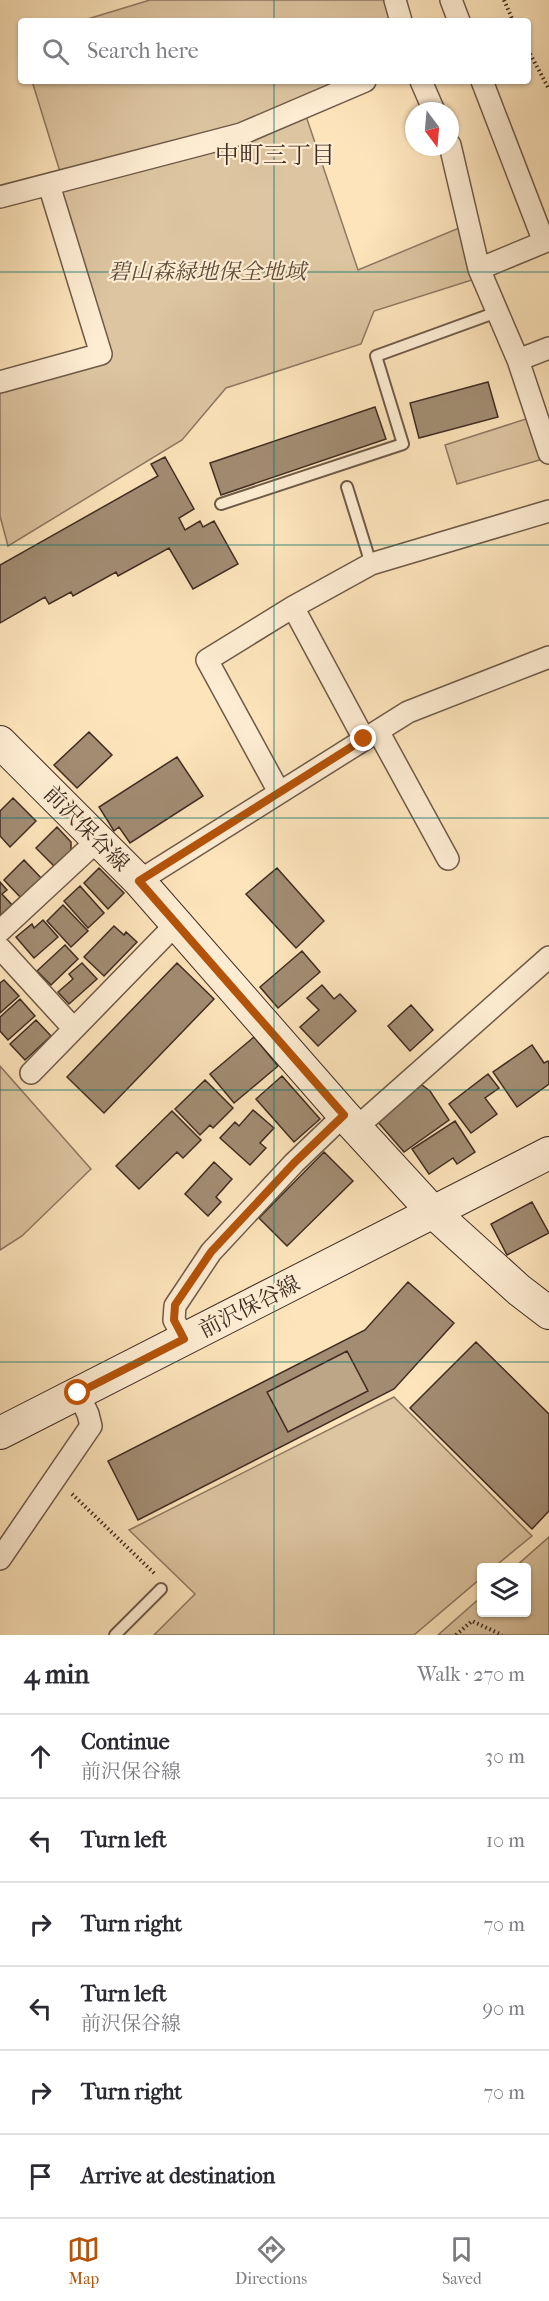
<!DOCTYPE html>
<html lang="en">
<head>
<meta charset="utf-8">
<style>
  body { margin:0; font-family:"IM FELL French Canon","Noto Serif JP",serif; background:#f7f7f7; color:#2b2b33 }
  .controls { position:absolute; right:18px; bottom:18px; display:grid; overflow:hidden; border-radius:6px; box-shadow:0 2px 4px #0004 }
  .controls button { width:54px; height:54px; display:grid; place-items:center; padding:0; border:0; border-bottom:2px solid #e1e1e2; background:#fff; color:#2b2b33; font:30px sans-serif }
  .compass { position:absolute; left:405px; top:102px; width:54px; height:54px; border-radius:50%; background:#fff; box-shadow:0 2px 4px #0004; rotate:164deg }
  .stop { position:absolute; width:18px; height:18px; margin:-14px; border:4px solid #b45309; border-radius:50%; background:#fff }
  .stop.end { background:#b45309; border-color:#fff; box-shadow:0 2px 6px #0008 }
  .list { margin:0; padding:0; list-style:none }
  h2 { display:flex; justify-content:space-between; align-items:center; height:78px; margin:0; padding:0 24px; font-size:26px }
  h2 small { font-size:20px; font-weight:400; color:#7c7c81 }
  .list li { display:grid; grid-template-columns:39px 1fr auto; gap:18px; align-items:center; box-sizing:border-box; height:84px; padding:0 24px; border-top:2px solid #e1e1e2 }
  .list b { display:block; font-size:22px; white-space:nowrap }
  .list p { margin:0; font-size:20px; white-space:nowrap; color:#7c7c81 }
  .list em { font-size:20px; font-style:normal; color:#7c7c81 }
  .icon { flex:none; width:33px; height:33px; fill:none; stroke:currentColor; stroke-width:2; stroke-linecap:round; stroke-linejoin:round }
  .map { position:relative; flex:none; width:549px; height:1635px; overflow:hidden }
  .search { position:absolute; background:#fff; box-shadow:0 2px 4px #0004; left:18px; right:18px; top:18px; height:66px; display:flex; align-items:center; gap:15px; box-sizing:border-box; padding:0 21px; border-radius:6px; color:#7c7c81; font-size:22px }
  .sheet { height:582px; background:#fff }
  nav { display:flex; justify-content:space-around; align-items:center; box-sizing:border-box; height:84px; border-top:2px solid #e1e1e2; background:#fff; font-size:16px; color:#7c7c81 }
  nav a { display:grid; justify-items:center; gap:3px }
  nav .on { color:#b45309 }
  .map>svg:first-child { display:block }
  .green { fill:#ddc5a1; stroke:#8e7862; stroke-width:1.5 }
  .water { fill:#bda587; stroke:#8b755f; stroke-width:1.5 }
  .building { fill:#a28c72; stroke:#402c22; stroke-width:1.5; fill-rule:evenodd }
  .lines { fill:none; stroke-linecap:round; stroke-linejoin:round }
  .service-casing { stroke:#6f5a48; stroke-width:14 }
  .minor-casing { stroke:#6f5a48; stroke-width:24 }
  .secondary-casing { stroke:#402c22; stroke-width:34 }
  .path { stroke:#402c22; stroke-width:4; stroke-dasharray:1.5 3; stroke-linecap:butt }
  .service { stroke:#feedd3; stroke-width:10 }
  .minor { stroke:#feedd3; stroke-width:21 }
  .secondary { stroke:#feedd3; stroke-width:32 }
  .route { stroke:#b45309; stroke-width:8 }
  .grid { fill:none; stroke:#0f766e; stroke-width:1.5; stroke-opacity:0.55 }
  .labels { text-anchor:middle; stroke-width:4.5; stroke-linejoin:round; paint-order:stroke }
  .park-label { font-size:22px; font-style:italic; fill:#5f4b3b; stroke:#feedd3 }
  .street-label { font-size:22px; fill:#402c22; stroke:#feedd3 }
  .neighbourhood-label { font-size:24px; fill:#402c22; stroke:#feedd3 }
</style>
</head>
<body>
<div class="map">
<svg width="549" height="1635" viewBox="0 0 549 1635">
  <rect width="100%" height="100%" fill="#fde4bb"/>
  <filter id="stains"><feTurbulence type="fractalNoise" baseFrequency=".00333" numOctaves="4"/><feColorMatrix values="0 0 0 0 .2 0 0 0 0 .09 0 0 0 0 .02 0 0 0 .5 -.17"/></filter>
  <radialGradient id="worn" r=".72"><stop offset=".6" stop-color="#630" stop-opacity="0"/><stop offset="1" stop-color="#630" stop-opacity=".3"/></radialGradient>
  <!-- green -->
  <path class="green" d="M150,0H391L397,21H81Z
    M32,81H350L236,130L61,175Z
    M306,116L358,270L459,228L475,279L374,311L361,344L226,388L182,440L8,546L0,516V389L108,359L57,189Z
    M529,418L543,459L457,484L445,445Z
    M0,1066L91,1169L22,1236L0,1250Z
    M394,1397L532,1536L494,1567L482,1568L481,1578L414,1635H154L195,1594L129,1530Z
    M549,1537V1635H438L481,1597L482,1612H526V1568L515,1567Z"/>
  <!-- water -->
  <path class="water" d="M347,1351L368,1391L288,1432L267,1392Z"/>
  <!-- building -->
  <path class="building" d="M488,382L498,417L419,438L410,403Z
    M375,407L386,439L221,495L210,463Z
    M165,457L194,509L179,518L185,530L200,521L203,527L214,521L238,564L193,589L169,548L118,576L116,572L73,596L71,592L49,604L45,597L0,623V565L158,476L151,464Z
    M89,732L112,755L77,788L54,765Z
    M177,757L203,796L130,843L119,827L114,831L99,807Z
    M13,798L36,821L10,847L0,836V811Z
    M57,827L71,842V852L55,867L36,848Z
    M24,860L43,880L22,899L4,880Z
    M99,868L124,893L108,909L84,883Z
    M277,868L324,921L296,948L246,894Z
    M0,882L7,890L2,894L13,906L0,918Z
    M80,886L104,913L88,928L64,901Z
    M63,905L88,931L71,947L47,921Z
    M43,920L58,937L34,958L16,937L32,924L34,928Z
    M114,926L124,935L126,932L137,942L104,976L84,957Z
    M65,945L78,959L51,985L37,971Z
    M302,951L320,972L278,1008L260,987Z
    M82,963L97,979L69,1004L58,992L73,979L69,974Z
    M177,963L214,999L104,1113L67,1077Z
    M4,980L19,996L0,1013V983Z
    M322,985L334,999L340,994L356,1011L318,1046L300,1027L319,1010L307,998Z
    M20,999L35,1016L8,1040L0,1031V1017Z
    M411,1005L433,1030L410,1051L388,1026Z
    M36,1020L51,1036L25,1060L10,1044Z
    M254,1037L278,1066L234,1103L210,1074Z
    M532,1045L544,1063L548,1061L549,1063V1084L517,1107L493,1072Z
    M488,1074L499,1088L485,1098L497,1114L471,1133L449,1104Z
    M282,1076L320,1119L294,1142L256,1099Z
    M205,1080L233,1108L213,1128L210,1125L200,1135L175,1109Z
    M418,1082L430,1091L449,1120L404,1152L377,1121Z
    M253,1110L274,1128L260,1143L266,1148L250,1165L220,1138L235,1122L239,1126Z
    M172,1111L201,1140L183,1158L177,1152L139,1189L116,1166Z
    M455,1121L475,1152L457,1164L453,1158L429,1174L412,1149Z
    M324,1152L353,1181L287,1246L259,1218Z
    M214,1162L232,1179L216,1197L221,1202L208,1216L185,1194Z
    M532,1202L549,1233L507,1255L491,1224Z
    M408,1282L454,1323L394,1389L138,1520L108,1461L365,1330ZM347,1351L368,1391L288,1432L267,1392Z
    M476,1342L549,1414V1511L532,1529L410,1408Z"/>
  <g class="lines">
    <!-- service casing -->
    <g class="service-casing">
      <path id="service" d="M347,487L371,564
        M221,504L403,444L376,356L497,312
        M115,1635L161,1589"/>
    </g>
    <!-- minor casing -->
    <g class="minor-casing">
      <path id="minor" d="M395,0L401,21
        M451,0L459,21
        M421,81L434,111
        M450,145L479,269L518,360L549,453
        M0,197L241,134L365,81
        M479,269L544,242L482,81
        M518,360L549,348
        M0,382L101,354L49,185
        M293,607L371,564L549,511
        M378,731L448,859
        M279,792L207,660L293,607L364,739
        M139,881L408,712L549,657
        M0,931L98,840
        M0,948L74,1029
        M31,1073L176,924
        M356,1128L549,957
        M184,1339L174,1320L175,1306L211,1252L294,1163L344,1115
        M0,1559L91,1426L88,1414L78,1393"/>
    </g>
    <!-- secondary casing -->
    <g class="secondary-casing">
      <path id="secondary" d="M0,742L139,881L344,1115L434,1213L519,1290L549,1313
        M0,1433L549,1153"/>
    </g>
    <!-- path -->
    <path class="path" d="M504,0L513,21
      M528,50L549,89
      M72,1494L155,1574
      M456,1635L472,1621L502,1635"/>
    <!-- service -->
    <use href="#service" class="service"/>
    <!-- minor -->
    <use href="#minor" class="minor"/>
    <!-- secondary -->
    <use href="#secondary" class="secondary"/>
  </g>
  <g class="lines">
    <!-- route -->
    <path class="route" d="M78,1393L184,1339L174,1320L175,1305L211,1252L294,1163L344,1115L139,881L364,739"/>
  </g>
  <!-- grid -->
  <path class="grid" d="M274,0V21M274,81V1635M0,272H549M0,545H549M0,818H549M0,1090H549M0,1362H549"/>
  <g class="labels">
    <!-- park labels -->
    <g class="park-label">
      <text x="207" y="279">碧山森緑地保全地域</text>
    </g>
    <!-- street labels -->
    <g class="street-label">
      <text transform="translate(87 828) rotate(45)" y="8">前沢保谷線</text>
      <text transform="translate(249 1306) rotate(-27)" y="8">前沢保谷線</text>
    </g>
    <!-- neighbourhood labels -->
    <g class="neighbourhood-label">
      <text x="275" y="163">中町三丁目</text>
    </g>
  </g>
  <rect width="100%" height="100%" filter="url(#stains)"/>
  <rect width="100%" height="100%" fill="url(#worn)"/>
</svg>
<div class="controls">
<button><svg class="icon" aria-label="layers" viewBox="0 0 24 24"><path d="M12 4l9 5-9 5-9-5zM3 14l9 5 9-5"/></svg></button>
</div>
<svg class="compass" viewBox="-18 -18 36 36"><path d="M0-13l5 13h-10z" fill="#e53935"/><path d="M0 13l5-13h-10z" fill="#7c7c81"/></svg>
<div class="stop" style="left:78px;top:1393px"></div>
<div class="stop end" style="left:364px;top:739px"></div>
<div class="search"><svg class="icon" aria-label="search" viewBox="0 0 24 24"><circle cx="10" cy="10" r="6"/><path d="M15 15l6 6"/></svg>Search here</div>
</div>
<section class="sheet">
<h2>4 min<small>Walk · 270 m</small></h2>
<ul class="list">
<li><svg class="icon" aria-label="ahead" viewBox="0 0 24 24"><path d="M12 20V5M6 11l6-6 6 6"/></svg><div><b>Continue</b><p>前沢保谷線</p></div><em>30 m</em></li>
<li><svg class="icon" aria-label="left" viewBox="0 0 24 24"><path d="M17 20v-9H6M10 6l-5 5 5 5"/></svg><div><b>Turn left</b></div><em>10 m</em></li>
<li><svg class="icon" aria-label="right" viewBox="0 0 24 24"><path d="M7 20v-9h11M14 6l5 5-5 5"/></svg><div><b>Turn right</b></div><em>70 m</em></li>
<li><svg class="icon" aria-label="left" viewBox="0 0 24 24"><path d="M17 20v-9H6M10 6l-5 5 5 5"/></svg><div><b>Turn left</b><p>前沢保谷線</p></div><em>90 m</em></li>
<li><svg class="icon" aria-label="right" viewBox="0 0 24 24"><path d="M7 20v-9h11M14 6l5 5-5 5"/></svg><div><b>Turn right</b></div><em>70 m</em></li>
<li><svg class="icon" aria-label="arrive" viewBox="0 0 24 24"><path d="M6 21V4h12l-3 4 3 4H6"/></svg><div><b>Arrive at destination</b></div></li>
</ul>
</section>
<nav>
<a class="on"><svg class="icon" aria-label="map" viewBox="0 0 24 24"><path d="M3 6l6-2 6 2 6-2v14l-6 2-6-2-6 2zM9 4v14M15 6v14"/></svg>Map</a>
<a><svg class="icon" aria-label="directions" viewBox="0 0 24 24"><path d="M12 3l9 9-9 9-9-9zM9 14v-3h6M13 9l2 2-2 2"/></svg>Directions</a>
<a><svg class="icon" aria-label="saved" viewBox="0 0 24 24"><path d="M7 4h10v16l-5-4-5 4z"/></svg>Saved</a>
</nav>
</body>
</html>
